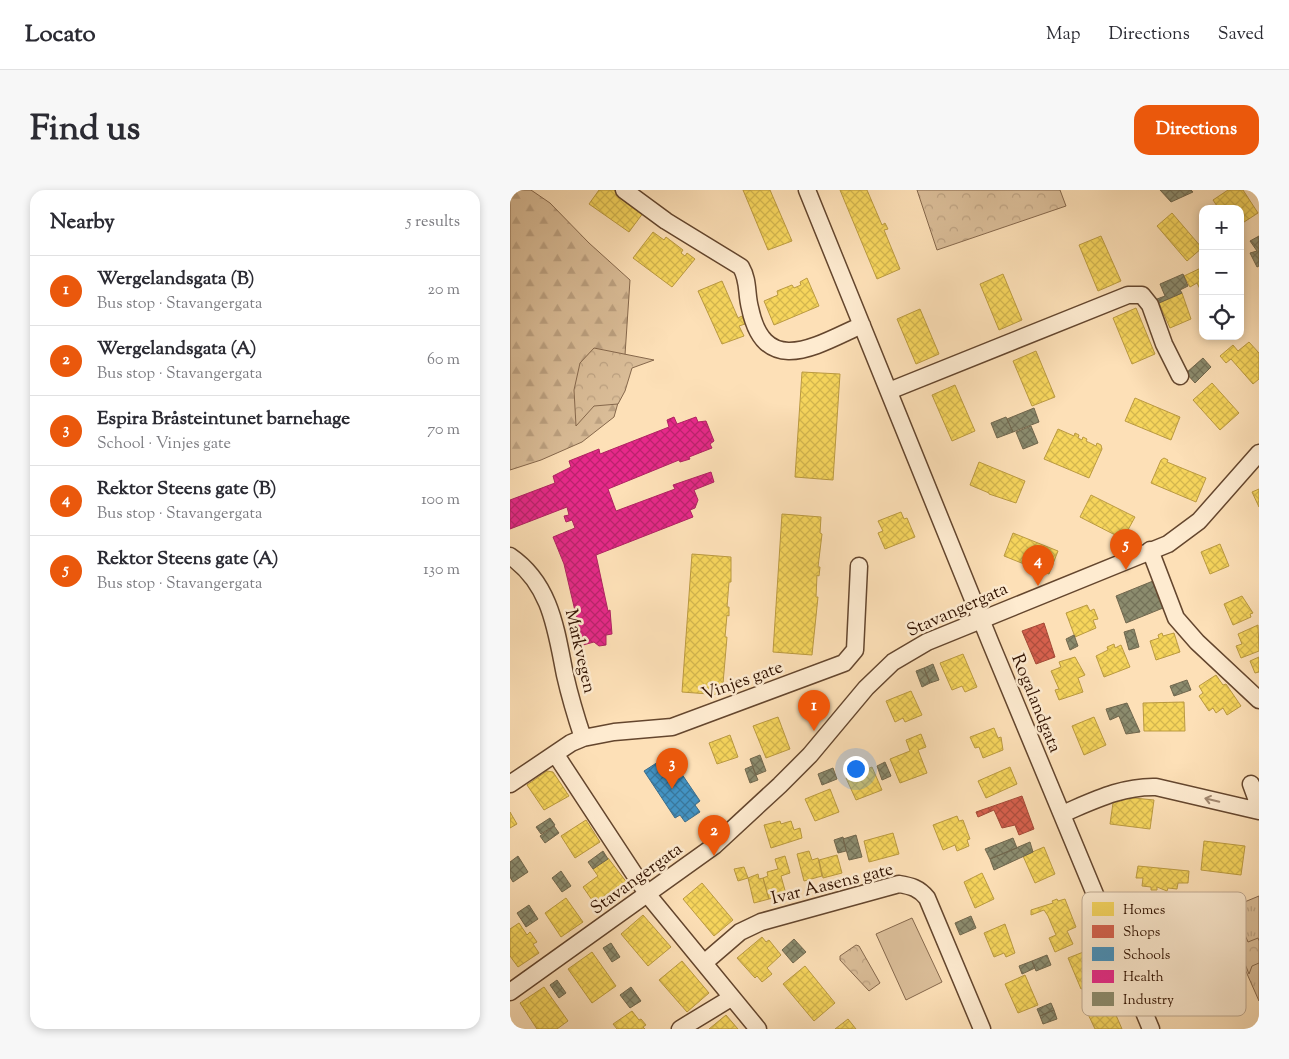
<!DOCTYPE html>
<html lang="en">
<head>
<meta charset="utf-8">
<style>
  body { margin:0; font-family:"Sorts Mill Goudy",serif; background:#f7f7f7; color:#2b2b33 }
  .controls { position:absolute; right:15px; top:15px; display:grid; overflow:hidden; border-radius:10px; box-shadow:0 2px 8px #0003 }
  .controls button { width:45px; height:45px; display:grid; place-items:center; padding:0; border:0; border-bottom:1px solid #e1e1e2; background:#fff; color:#2b2b33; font:25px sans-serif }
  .you { position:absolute; left:345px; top:578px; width:18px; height:18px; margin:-12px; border:4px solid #fff; border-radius:50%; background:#1a73e8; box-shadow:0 0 0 8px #1a73e833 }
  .badge { display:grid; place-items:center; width:32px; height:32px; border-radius:50%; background:#ea580c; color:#fff; font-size:16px; font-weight:700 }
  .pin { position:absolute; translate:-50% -41px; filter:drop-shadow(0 1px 2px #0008) }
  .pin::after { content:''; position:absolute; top:26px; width:18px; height:15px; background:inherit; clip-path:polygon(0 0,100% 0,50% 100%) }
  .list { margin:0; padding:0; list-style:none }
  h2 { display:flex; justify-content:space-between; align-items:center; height:65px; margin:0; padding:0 20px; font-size:21px }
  h2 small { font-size:16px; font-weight:400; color:#7c7c81 }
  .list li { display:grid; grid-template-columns:32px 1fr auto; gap:15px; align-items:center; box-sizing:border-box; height:70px; padding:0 20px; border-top:1px solid #e1e1e2 }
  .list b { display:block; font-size:19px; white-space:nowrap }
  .list p { margin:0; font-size:16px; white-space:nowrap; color:#7c7c81 }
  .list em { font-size:16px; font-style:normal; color:#7c7c81 }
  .icon { flex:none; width:28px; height:28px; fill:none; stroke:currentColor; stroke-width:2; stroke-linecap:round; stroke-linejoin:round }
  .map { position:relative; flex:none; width:749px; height:839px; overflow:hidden; border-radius:15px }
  header { display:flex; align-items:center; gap:30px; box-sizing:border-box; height:70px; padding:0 25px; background:#fff; border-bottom:1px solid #e1e1e2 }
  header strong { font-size:24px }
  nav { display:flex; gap:28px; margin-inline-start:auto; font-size:18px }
  .intro { display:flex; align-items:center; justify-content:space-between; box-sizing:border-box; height:120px; padding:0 30px }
  h1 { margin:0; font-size:35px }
  .button { padding:12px 22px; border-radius:15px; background:#ea580c; color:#fff; font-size:18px; font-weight:700 }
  main { display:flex; gap:30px; padding:0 30px }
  aside { flex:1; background:#fff; border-radius:15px; box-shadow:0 2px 8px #0003 }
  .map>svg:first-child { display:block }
  .grass { fill:url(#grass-tufts); stroke:#86684c }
  .forest { fill:url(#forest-firs); stroke:#86684c }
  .park { fill:url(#park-crowns); stroke:#86684c }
  .pitch { fill:#dabd98; stroke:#86684c }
  .homes { fill:url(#homes-cross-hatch); stroke:#bb9a40 }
  .shops { fill:url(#shops-cross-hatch); stroke:#a44936 }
  .schools { fill:url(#schools-cross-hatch); stroke:#3e6c88 }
  .health { fill:url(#health-cross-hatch); stroke:#b02261 }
  .industry { fill:url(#industry-cross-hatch); stroke:#71674d }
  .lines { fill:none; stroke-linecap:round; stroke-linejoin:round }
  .minor-casing { stroke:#64462e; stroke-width:19 }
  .minor { stroke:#feebd0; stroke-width:16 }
  .oneway { stroke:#a28972 }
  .labels { text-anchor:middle; stroke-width:5; stroke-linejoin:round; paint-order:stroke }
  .street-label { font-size:18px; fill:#311200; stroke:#feebd0 }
  .key { fill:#feebd0; stroke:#c0aa92; stroke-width:1 }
  .key-label { font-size:14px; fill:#311200 }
</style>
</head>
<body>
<header>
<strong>Locato</strong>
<nav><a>Map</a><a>Directions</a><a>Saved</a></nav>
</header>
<div class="intro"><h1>Find us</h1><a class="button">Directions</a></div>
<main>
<aside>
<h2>Nearby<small>5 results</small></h2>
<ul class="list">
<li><span class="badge">1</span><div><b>Wergelandsgata (B)</b><p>Bus stop · Stavangergata</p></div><em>20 m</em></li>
<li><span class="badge">2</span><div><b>Wergelandsgata (A)</b><p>Bus stop · Stavangergata</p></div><em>60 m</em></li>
<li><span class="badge">3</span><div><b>Espira Bråsteintunet barnehage</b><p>School · Vinjes gate</p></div><em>70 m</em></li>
<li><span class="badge">4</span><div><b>Rektor Steens gate (B)</b><p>Bus stop · Stavangergata</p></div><em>100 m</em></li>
<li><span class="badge">5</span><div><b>Rektor Steens gate (A)</b><p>Bus stop · Stavangergata</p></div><em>130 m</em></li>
</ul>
</aside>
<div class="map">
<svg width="749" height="839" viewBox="0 0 749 839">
  <defs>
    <pattern id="grass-tufts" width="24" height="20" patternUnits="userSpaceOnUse" patternTransform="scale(1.25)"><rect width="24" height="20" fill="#dabd98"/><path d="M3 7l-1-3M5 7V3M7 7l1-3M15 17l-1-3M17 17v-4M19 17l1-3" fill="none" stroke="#bca181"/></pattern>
    <pattern id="forest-firs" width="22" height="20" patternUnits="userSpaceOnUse" patternTransform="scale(1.25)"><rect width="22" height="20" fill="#dabd98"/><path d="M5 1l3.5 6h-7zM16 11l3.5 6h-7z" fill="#bca181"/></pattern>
    <pattern id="park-crowns" width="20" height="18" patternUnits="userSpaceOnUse" patternTransform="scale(1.25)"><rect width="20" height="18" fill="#dabd98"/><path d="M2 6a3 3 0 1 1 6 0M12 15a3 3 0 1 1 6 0" fill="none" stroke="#bca181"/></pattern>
    <pattern id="homes-cross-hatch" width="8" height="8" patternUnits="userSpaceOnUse" patternTransform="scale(1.25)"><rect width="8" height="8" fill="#f6d55c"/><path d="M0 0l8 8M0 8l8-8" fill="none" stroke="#d3b64e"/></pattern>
    <pattern id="shops-cross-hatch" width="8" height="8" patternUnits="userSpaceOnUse" patternTransform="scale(1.25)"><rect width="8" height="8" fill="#d6604d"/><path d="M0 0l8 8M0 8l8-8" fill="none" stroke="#ae4e3e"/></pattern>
    <pattern id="schools-cross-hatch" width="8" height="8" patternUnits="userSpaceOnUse" patternTransform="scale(1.25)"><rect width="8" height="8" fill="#4393c3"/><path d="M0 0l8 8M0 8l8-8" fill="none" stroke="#39779c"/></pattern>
    <pattern id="health-cross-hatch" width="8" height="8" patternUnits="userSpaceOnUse" patternTransform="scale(1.25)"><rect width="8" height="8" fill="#e7298a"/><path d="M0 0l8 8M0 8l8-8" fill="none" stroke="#bc226e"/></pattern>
    <pattern id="industry-cross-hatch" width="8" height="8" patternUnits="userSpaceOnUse" patternTransform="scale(1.25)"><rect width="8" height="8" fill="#8c8c6e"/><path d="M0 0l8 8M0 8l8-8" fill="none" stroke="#737158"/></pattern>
  </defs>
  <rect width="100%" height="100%" fill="#fde0b7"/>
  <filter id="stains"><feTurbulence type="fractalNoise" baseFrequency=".004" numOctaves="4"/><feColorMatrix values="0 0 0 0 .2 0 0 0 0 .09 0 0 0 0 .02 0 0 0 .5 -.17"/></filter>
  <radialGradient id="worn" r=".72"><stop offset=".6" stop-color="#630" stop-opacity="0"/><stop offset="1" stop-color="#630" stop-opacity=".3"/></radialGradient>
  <!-- grass -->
  <path class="grass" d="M749,706V811L705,711L732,713Z"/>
  <!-- forest -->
  <path class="forest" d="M0,0H21L40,13L79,53L120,90L113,195L104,227L72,252L31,270L0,280Z"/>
  <!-- park -->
  <path class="park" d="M407,0H550L556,16L427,60Z
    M84,158L144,170L122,178L115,201L108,214L84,216L66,236L64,200L70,173Z
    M735,745L738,752L748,748L749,751V773L742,776L739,784L725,749Z
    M346,755L349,756L370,793L359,801L330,770V766Z"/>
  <!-- pitch -->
  <path class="pitch" d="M402,728L432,792L396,810L366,744Z"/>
  <!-- homes -->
  <path class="homes" d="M89,0H104L127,17L136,19L119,42L79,14Z
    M233,0H260L282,51L258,60Z
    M330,0H357L372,35L375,33L378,39L374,40L390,79L367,89Z
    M718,0H733L748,23L731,34L730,19H709L703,10Z
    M662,23L692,58L677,71L647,36Z
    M143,42L154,50L156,47L173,60L171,63L175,66L177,63L185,69L162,97L123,68Z
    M591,46L611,91L588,101L569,55Z
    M693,77V105L687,93L680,97L674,86Z
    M493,84L512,130L489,140L470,94Z
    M297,88L309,116L264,135L254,111L268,105L267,101L282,95L284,98L291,95L290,92Z
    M212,91L228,128L232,126L235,134L229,136L234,146L212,154L188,101Z
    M672,103L681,129L660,138L649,113Z
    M626,118L645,164L622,174L603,128Z
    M410,119L429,164L406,174L387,129Z
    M739,152L749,163V189L743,194L721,169L716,173L710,166L723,155L728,161Z
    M526,161L545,207L522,216L503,171Z
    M292,182L330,184L323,290L285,287Z
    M702,193L729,223L710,240L683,210Z
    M445,195L465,241L442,251L422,205Z
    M625,208L670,227L661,250L615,231Z
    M548,239L564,246L565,243L569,245L568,248L572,250L573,247L577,249L576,251L586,256L587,253L591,255L592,259L579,288L534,269Z
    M654,268L658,270L657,272L696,288L686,312L641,293L651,270Z
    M469,272L515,291L506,313L479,304V303L460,295Z
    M749,299V317L742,302Z
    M581,305L625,327L613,349L570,327Z
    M391,322L394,329L397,328L405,347L375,359L368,343L373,341L368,331Z
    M272,324L311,327L310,343L312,344L308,377H310L309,386L307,385L306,407H308L302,465L263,462Z
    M503,343L548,361L539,384L494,366Z
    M710,354L719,376L700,384L691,362Z
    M182,364L221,367V392H219L217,417H219V426L217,425L215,447H217L212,505L172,502Z
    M732,406L743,423L740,424L741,427L723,435L714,414Z
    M577,415L580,421L584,419L588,429L583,430L586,438L565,447L556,423Z
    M748,435L749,461L731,468L726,456L732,454L728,444Z
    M652,443L653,446L664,443L670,462L646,470L640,451L649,448L648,445Z
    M604,454L605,458L611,455L620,477L594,487L586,466L598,460L597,457Z
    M453,464L467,497L455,502L452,496L442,500L430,473Z
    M565,467L575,485L568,488L573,502L549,510L545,500L549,499L541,481L551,477L549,472Z
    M749,467V482L745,483L740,471Z
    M706,485L713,495L716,494L731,516L717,525L713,518L706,523L703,518L699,521L689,506L693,503L689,496Z
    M401,501L412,525L395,532L393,528L385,532L376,511Z
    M674,512L675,541H634L633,513Z
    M268,527L280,559L256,568L243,536Z
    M584,527L596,555L574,565L562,536Z
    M484,538L488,548L491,547L493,560L473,568L469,557L465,558L460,547Z
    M411,544L416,557L408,560L417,583L390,593L380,569L400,561L396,550Z
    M220,545L228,567L207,574L199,553Z
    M362,577L372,600L346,610L336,588Z
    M500,577L507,594L476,608L468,591Z
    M37,581L43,582L59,606L34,620L17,595Z
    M320,599L329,622L305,631L295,609Z
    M604,606L644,610L640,639L600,634Z
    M0,622L7,634L0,638Z
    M447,626L449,631L453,630L460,649L457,650L459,656L447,661L445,655L433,660L423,635Z
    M76,630L90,652L65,668L51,646Z
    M270,631L271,634L281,631L284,640L290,638L292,648L261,658L254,635Z
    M383,643L389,664L359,672L354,651Z
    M694,651L735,656L731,685L691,680Z
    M534,657L545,684L525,693L513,666Z
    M299,661L302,670L308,668L312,686L294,691L287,664Z
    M327,665L332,683L313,688L309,670Z
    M275,666L280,683L271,686L276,704L259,709L253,688L258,686L257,682L268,679L265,669Z
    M98,668L121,698L89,720L73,697L88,686L83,679Z
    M628,676L679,681L678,693H668L667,699L658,698L657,701L647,697V700H641V697L632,696L633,688H626Z
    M234,677L238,688L248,684L249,689L253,688L259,709L244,713L238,688L228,691L224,679Z
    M472,683L484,709L465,718L454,692Z
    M192,693L223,730L204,746L173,709Z
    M56,708L73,732L51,747L35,723Z
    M547,709L548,711L555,709L566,737L557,741L563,754L545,762L539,748L546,745L538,726L534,720L521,725V720L543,713L542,711Z
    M133,725L161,757L138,776L111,744Z
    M9,733L17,745L20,742L27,752L23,754L29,763L8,777L0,766V739Z
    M495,734L505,763L496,767L494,763L484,767L474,743Z
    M252,747L256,752L259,750L271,765L257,778L262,784L252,792L247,786L245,788L227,768Z
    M576,761L579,767L581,766L584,773L582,774L589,792L571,799L558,768Z
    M82,762L106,796L82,813L58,779Z
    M172,771L199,803L177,822L149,790Z
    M295,776L325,813L304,831L273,794Z
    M515,785L528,815L508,823L495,794Z
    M34,797L58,831L47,839H27L10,813Z
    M592,804L596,813L602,816L612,839H585L577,822L582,819L578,810Z
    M122,821L129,830L131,829L136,835L133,837L135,839H107L103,834Z
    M216,825L228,839H199Z
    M338,829L346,839H325Z"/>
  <!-- shops -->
  <path class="shops" d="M534,433L545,467L526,474L512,441Z
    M512,606L524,639L509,645L505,635L492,638L484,620L468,627L466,622Z"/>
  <!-- schools -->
  <path class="schools" d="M159,565L190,611L185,615L190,622L175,632L170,625L165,628L134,581Z"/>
  <!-- health -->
  <path class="health" d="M164,227L167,234L186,227L188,232L196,231L204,251L200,254L202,258L179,267L180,269L170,272L169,270L98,299L106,321L165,299L163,295L201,282L204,292L184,300L188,310L185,318L180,320L183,327L86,365L98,421L100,420L102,444L96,445V455L89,456L84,452L73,455L54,374L43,347L65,338L62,330L56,332L54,326L59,325L57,317L0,339V310L45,293L43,286L61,277L59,271L89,259L90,264L159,237L157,230Z"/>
  <!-- industry -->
  <path class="industry" d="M650,0H681L683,2L661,12Z
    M749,46V76L747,77L740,63L747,61L740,51Z
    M673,84L678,96L670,100L672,103L649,113L647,109L655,106L650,94Z
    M693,168L701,177L685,193L676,183Z
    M524,218L529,232L503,242L497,229Z
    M496,227L503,242L487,248L481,233Z
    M521,236L528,253L513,259L506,242Z
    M643,391L653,418L616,433L606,406Z
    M624,439L629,457L619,460L614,442Z
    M564,445L568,456L560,460L556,449Z
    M423,474L429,490L420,493L414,478Z
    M414,478L420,493L412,497L406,481Z
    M677,490L681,500L664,506L660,496Z
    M617,513L630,542L616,544L609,526L600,530L596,519Z
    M250,565L256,581L246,585L240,569Z
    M375,572L381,586L372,590L367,576Z
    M242,576L248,590L240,593L235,579Z
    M323,578L327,589L312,595L308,584Z
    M40,628L45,635L31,644L26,637Z
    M44,636L49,643L35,653L30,646Z
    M346,645L352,667L339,670L333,649Z
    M333,647L336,661L328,663L324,650Z
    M503,648L507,658L480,669L475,659Z
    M520,652L523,662L484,680L480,669Z
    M93,661L98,669L83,679L78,672Z
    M8,666L18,682L3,692L0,687V672Z
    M51,681L61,696L52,702L42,688Z
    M19,715L28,729L16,737L7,723Z
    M461,726L466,738L450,745L445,733Z
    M284,749L296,762L283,773L272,760Z
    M101,753L110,767L102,772L93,758Z
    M537,765L541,775L526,781L522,771Z
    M522,771L525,778L512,784L509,776Z
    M47,790L56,803L49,808L40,795Z
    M121,797L131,811L120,818L110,805Z
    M541,813L544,820L530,826L527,819Z
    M544,820L547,829L533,834L530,826Z"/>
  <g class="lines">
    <!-- minor casing -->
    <g class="minor-casing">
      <path id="minor" d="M114,0L156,31L231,77C239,91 236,103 240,118C255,190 309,154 352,135
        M297,0L481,454L641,839
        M379,201L618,105H632L640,115L654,154L670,186
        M640,360L666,428L687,452L749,510
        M0,366C41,394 46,440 55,485C60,507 66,527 73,548
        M46,565L138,705L248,839
        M0,594L61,553L73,548L104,542L162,537L334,473L345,460L349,376
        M741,594L749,616
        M552,624C583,611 612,596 646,597L749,621
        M194,773L230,742L251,732L389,694C401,696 409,698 417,708L472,839
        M0,802L204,656L270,595L300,565L356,498L383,472L417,452L658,354L689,331L749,263
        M170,839L221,808"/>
    </g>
    <!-- minor -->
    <use href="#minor" class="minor"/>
  </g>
  <!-- one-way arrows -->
  <defs><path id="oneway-shaft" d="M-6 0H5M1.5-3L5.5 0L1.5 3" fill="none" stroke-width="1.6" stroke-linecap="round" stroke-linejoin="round" transform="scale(1.25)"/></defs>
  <use class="oneway" href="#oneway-shaft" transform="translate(702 610) rotate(-167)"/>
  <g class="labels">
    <!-- street labels -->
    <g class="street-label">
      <text transform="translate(447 419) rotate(-24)" y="6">Stavangergata</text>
      <text transform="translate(71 461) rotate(77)" y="6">Markvegen</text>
      <text transform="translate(232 490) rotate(-20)" y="6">Vinjes gate</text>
      <text transform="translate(527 513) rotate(68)" y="6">Rogalandgata</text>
      <text transform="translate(126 688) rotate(-36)" y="6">Stavangergata</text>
      <text transform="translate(322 693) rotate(-14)" y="6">Ivar Aasens gate</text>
    </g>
  </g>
  <!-- legend -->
  <rect x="572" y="702" width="164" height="124" rx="8" class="key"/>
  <rect x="582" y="712" width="22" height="14" fill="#f6d55c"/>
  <rect x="582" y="735" width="22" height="13" fill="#d6604d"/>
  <rect x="582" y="757" width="22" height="14" fill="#4393c3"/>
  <rect x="582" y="780" width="22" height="13" fill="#e7298a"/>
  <rect x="582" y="802" width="22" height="14" fill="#8c8c6e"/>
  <g class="key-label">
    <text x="613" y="724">Homes</text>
    <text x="613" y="746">Shops</text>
    <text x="613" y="769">Schools</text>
    <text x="613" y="791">Health</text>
    <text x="613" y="814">Industry</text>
  </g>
  <rect width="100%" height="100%" filter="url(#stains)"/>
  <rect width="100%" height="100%" fill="url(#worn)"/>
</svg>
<div class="controls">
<button>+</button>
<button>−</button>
<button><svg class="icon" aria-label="locate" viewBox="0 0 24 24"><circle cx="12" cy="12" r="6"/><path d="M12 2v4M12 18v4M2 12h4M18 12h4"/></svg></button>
</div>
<div class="you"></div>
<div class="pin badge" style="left:304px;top:541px">1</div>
<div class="pin badge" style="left:204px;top:666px">2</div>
<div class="pin badge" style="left:162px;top:599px">3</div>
<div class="pin badge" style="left:528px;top:396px">4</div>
<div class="pin badge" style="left:616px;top:380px">5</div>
</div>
</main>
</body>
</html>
